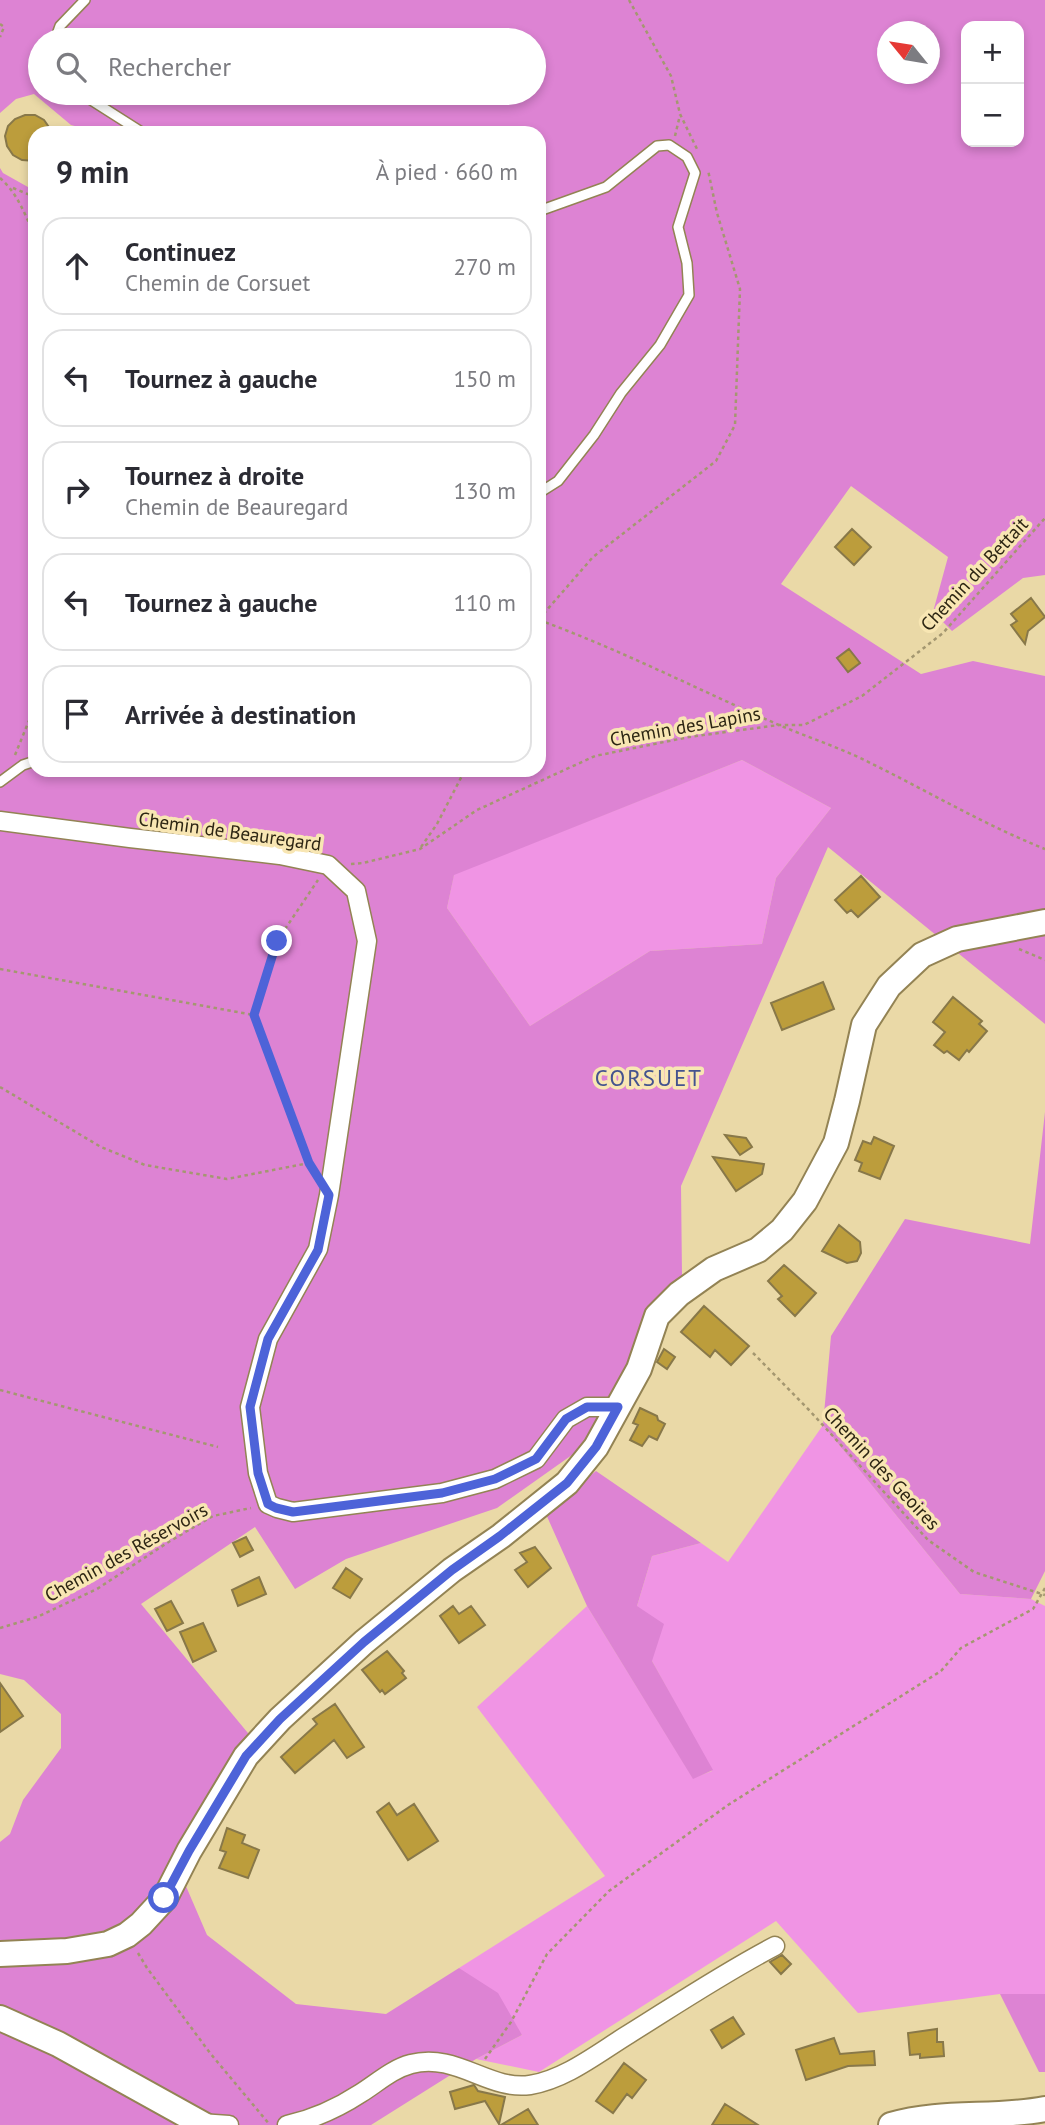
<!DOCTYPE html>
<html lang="fr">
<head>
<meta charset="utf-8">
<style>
  body { margin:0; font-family:"PT Sans",sans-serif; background:#f2f2f3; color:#2b2b33 }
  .controls { position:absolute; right:21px; top:21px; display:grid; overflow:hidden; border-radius:14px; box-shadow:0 4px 10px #0003 }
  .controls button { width:63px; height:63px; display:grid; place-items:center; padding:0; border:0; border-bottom:2px solid #e1e1e2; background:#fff; color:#2b2b33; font:35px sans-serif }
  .compass { position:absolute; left:877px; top:21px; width:63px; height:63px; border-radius:50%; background:#fff; box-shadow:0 4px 10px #0003; rotate:300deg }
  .stop { position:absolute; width:21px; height:21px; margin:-16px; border:5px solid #4d63d8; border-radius:50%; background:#fff }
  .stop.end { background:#4d63d8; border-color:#fff; box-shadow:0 2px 7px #0008 }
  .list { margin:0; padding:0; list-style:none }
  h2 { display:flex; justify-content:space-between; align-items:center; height:91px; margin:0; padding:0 28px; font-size:30px }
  h2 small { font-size:23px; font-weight:400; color:#7c7c81 }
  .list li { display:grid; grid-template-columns:46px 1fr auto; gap:21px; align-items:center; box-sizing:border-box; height:98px; margin:0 14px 14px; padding:0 14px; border:2px solid #e1e1e2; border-radius:21px }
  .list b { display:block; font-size:26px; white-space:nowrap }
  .list p { margin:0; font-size:23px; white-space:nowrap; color:#7c7c81 }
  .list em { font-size:23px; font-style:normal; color:#7c7c81 }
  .icon { flex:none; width:38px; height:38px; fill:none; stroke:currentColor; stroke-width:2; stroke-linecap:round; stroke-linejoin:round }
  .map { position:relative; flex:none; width:1045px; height:2125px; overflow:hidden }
  .search { position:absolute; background:#fff; box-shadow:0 4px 10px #0003; left:28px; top:28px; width:518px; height:77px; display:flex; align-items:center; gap:18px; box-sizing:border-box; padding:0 24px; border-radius:38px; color:#7c7c81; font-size:26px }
  .panel { position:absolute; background:#fff; box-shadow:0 4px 10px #0003; left:28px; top:126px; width:518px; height:651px; border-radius:21px }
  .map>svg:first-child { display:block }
  .green { fill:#f094e4 }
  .forest { fill:#dd83d3; fill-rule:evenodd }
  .building { fill:#bc9d3c; stroke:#887849; stroke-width:2 }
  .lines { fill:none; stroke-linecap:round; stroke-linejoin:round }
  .lane-casing { stroke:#938354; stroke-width:12 }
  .street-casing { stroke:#938354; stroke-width:21 }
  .secondary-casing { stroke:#938354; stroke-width:28 }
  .path { stroke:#a49770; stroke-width:2.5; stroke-dasharray:3.5 3.5; stroke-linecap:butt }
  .lane { stroke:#fff; stroke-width:9 }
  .street { stroke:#fff; stroke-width:18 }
  .secondary { stroke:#fff; stroke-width:24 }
  .route { stroke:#4d63d8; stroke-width:9 }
  .labels { text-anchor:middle; stroke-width:7; stroke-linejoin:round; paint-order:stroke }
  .street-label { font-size:19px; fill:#2d2613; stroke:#f8e6b3 }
  .quarter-label { font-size:23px; letter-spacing:2px; fill:#44538f; stroke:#f8e6b3 }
</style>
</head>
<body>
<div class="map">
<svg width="1045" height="2125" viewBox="0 0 1045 2125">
  <rect width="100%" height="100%" fill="#ead9a7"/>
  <!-- green -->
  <path class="green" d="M742,760L831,808L776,878L762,944L650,951L530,1026L447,908L454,874Z
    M823,1425L960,1594L1031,1599L1045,1606V1994H1000L858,2013L776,1921L539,2072L476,2059L522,2035L459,1968L605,1876L477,1707L587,1606L693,1778L712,1771L652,1661L637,1606L652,1556L701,1543L728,1562Z"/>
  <!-- forest -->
  <path class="forest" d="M0,0H1045V575L1023,578L952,631L933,612L948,557L851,486L781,584L921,674L973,661L1045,676V1024L828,847L681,1186L682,1276L579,1450L497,1508L346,1559L295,1589L255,1527L141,1604L257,1744L179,1870L207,1935L296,2004L386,2014L459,1968L498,1993L522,2035L476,2059L371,2125H0V1842L10,1834L23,1800L61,1748V1714L24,1680L0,1674V168L3,173L35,191V770H539V133H101L71,125L34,94L16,99L0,113ZM966,26H1019V142H966ZM888,32H930V74H888ZM40,40H534V93H40ZM742,760L831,808L776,878L762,944L650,951L530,1026L447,908L454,875Z
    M1045,1112V1571L1031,1599L960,1594L823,1425L831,1336L905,1219L1030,1244Z
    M596,1471L701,1543L652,1556L637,1606L664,1624L652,1661L713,1770L693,1779L587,1606L545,1512Z
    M1000,1994H1045V2072H1039Z"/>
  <!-- building -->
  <path class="building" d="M25,115H35L44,120L53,133H35V161L22,160L13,155L7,146L5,136L8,126L15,119Z
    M852,529L871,547L854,565L835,547Z
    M1031,598L1045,617L1028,631L1025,644L1011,625L1017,621L1011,614Z
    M849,649L860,663L848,672L837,658Z
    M861,876L880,897L858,917L851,910L847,913L835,900Z
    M823,982L834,1009L782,1030L771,1003Z
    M953,997L982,1021L979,1024L987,1031L969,1052L967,1050L959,1060L947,1051L944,1053L934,1045L945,1032L933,1022Z
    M725,1135L746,1138L752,1147L740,1155Z
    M874,1137L894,1146L880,1179L859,1171L862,1163L855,1160L863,1141L871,1144Z
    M713,1157L764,1164L762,1174L736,1191Z
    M839,1225L860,1242L861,1253L857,1261L847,1263L822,1251Z
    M784,1265L816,1293L795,1316L778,1299L782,1296L768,1281Z
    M704,1306L749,1346L731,1365L715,1350L710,1357L681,1332Z
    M664,1349L675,1357L667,1369L657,1362Z
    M640,1408L657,1416L658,1420L665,1424L657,1440L649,1436L642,1446L630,1440L638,1425L633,1423Z
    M246,1537L253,1550L240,1557L233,1543Z
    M535,1547L551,1568L528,1587L515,1570L527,1562L520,1553Z
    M346,1568L362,1579L350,1598L333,1588Z
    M259,1577L266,1594L238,1606L232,1590Z
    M171,1601L183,1623L167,1631L155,1609Z
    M453,1606L459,1614L471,1606L485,1625L459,1643L440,1616Z
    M203,1623L216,1651L193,1662L180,1632Z
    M387,1651L404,1671L402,1673L406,1678L385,1694L382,1690L380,1692L362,1670Z
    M0,1683L23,1716L0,1732Z
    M335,1704L364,1747L347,1758L334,1740L295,1773L281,1757L317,1724L313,1719Z
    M389,1803L397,1815L414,1804L438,1841L408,1860L377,1812Z
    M227,1828L245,1835L242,1843L259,1850L248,1878L219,1868L226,1852L220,1850Z
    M782,1955L791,1964L781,1974L770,1962Z
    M733,2017L744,2034L722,2048L711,2030Z
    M937,2029V2042H943L944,2056L920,2058V2054L910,2055L908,2033Z
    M834,2038L840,2054L874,2051L875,2065L848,2066L806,2080L796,2050Z
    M624,2063L646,2080L632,2098L627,2094L613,2113L596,2101Z
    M474,2085L478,2091L505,2097L499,2124L485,2101L455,2109L450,2092Z
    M725,2104L741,2114L758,2125H712Z
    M528,2109L538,2125H501Z"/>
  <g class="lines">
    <!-- lane casing -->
    <g class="lane-casing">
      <path id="lane" d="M55,40L60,26L85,0
        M83,93L88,98L143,133
        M539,211L606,187L657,146L669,145L687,157L695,173L678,227L687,263L689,295L660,345L621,393L594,435L558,481L539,493
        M0,782L23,765L35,761"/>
    </g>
    <!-- street casing -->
    <g class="street-casing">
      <path id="street" d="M0,821L130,838L280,855L328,865L356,891L367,941L329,1195L318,1249L268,1339L250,1407L258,1473L268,1504L277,1508L293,1512L442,1493L495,1479L536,1459L566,1419L587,1407H618
        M200,2123L229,2125
        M287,2125C314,2119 338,2108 361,2093C377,2083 392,2069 411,2064C456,2052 489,2091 530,2085C566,2079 598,2053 629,2034C677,2004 725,1972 775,1946"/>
    </g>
    <!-- secondary casing -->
    <g class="secondary-casing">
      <path id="secondary" d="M0,1954L67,1951L108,1944L127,1935L141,1924L165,1898L189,1851L246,1756L280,1719L364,1642L452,1570L501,1536L567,1483L596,1447L639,1369L657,1316L679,1294L714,1269L758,1250L782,1230L805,1201L836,1143L847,1101L864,1025L889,986L922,955L957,939L1045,922
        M0,2018L58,2044L204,2125
        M891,2125C941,2110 994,2119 1045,2109"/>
    </g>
    <!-- path -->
    <path class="path" d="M629,0L671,76L680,114L697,149
      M0,24L4,27L0,37
      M675,136L680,115
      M0,178C19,195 24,214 35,235
      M13,188L35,197
      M539,619L593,557L716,461L735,425L740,289L717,213L708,170
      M539,620C621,650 699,690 779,725C805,736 832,745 858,757C921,787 980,823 1045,849
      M15,755L35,706
      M421,847L437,824L465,770
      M351,864L363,863L420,849L477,810L595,756L689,737L779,725H804L862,696L943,633L1045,518
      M1019,949L1045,960
      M0,969L254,1015
      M0,1087L101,1147L145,1165L227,1179L309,1163
      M314,1171L254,1015L277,941L318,880
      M753,1353L809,1410L928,1540L974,1572L1045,1595
      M0,1390L218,1447
      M0,1628L37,1617L97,1589L170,1541L213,1516L251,1508
      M138,1953L147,1968L210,2053L270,2125
      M485,2059L511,2022L547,1954L609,1891L728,1805L941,1671L961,1648L1033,1609L1045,1588"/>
    <!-- lane -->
    <use href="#lane" class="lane"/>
    <!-- street -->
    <use href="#street" class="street"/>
    <!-- secondary -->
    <use href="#secondary" class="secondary"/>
  </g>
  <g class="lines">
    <!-- route -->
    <path class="route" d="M164,1898L189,1851L246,1756L280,1719L364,1642L452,1570L500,1536L567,1483L596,1447L618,1407H587L566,1419L536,1459L495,1479L442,1493L293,1512L276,1508L268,1504L258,1473L250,1407L268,1339L318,1250L329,1195L309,1163L254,1015L277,941"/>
  </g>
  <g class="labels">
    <!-- street labels -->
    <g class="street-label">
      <text transform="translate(974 574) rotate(-47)" y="7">Chemin du Bettait</text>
      <text transform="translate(685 726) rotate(-10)" y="7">Chemin des Lapins</text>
      <text transform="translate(230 831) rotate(8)" y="7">Chemin de Beauregard</text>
      <text transform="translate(882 1468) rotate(47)" y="7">Chemin des Geoires</text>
      <text transform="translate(126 1552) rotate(-29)" y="7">Chemin des Réservoirs</text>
    </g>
    <!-- quarter labels -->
    <g class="quarter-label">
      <text x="649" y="1086">CORSUET</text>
    </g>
  </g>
</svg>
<div class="controls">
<button>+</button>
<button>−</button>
</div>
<svg class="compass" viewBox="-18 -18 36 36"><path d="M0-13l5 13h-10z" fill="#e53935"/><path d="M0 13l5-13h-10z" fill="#7c7c81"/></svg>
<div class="stop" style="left:164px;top:1898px"></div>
<div class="stop end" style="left:277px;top:941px"></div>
<div class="search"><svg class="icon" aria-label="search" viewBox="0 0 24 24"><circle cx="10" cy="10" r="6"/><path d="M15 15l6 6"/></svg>Rechercher</div>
<section class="panel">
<h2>9 min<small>À pied · 660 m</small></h2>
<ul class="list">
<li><svg class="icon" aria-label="ahead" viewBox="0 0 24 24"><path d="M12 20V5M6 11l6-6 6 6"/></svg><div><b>Continuez</b><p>Chemin de Corsuet</p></div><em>270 m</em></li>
<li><svg class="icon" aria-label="left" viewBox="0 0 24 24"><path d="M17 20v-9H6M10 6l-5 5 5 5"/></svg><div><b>Tournez à gauche</b></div><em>150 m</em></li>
<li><svg class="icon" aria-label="right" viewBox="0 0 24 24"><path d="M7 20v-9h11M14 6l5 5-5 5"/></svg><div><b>Tournez à droite</b><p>Chemin de Beauregard</p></div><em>130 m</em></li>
<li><svg class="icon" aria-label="left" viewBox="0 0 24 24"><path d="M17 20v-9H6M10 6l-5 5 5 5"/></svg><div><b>Tournez à gauche</b></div><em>110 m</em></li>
<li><svg class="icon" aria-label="arrive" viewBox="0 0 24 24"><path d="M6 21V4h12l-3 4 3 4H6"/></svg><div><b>Arrivée à destination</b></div></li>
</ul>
</section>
</div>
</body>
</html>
